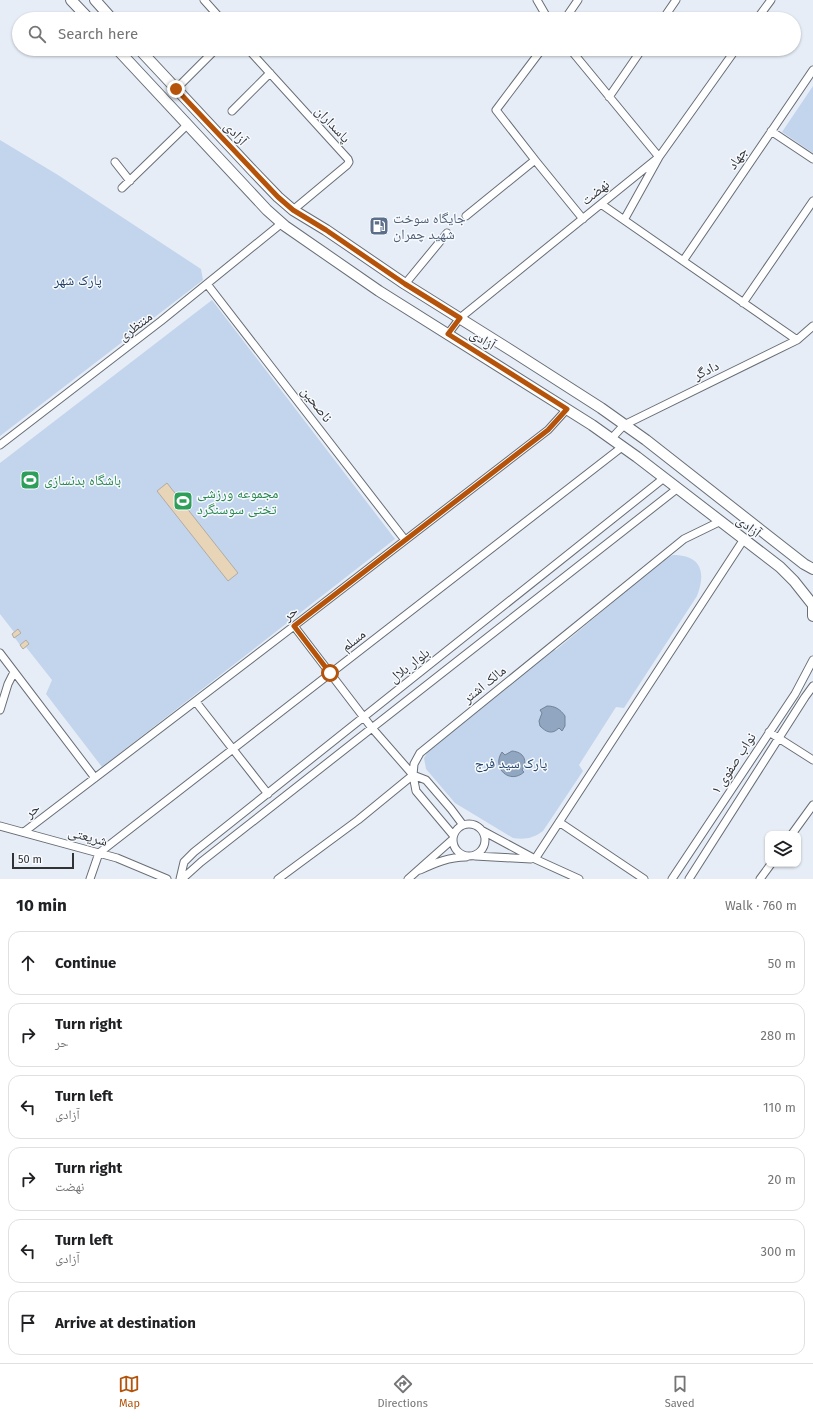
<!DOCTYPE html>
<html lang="en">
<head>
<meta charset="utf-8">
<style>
  body { margin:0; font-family:"Fira Sans","Noto Naskh Arabic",sans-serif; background:#f2f2f2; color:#202124 }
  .controls { position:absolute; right:12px; bottom:12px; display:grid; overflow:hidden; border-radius:8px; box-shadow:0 1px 3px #0004 }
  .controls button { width:36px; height:36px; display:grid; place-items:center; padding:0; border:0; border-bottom:1px solid #e0e0e0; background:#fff; color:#202124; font:20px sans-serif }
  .scale { position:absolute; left:12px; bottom:10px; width:62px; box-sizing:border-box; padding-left:4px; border:2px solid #303236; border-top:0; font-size:11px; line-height:14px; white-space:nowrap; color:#303236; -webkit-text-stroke:3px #f7fafe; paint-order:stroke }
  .stop { position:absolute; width:12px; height:12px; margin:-9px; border:3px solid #b45309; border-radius:50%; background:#fff }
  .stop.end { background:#b45309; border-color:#fff; box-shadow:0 1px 4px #0008 }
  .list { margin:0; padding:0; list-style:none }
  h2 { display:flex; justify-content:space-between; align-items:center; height:52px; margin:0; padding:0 16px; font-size:17px }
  h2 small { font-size:13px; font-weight:400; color:#757577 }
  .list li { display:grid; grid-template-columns:26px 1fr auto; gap:12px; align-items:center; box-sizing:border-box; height:64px; margin:0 8px 8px; padding:0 8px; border:1px solid #e0e0e0; border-radius:12px }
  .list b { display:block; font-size:15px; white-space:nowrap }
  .list p { margin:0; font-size:13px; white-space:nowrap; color:#757577 }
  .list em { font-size:13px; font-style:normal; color:#757577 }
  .icon { flex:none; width:22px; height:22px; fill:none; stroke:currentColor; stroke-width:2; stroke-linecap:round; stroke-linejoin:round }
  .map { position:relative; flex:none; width:813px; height:879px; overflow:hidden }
  .search { position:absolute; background:#fff; box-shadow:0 1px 3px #0004; left:12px; right:12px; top:12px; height:44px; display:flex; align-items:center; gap:10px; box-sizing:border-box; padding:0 14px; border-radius:22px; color:#757577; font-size:15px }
  .sheet { height:484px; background:#fff }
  nav { display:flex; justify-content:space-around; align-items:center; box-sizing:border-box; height:56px; border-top:1px solid #e0e0e0; background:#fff; font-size:11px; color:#757577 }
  nav a { display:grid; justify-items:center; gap:2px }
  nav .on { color:#b45309 }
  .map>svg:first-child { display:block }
  .green { fill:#c2d5ed }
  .water { fill:#90a6c1; stroke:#738397 }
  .building { fill:#e8d4b6; stroke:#b2aba2 }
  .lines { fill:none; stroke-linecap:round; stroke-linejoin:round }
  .street-casing { stroke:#686e76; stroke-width:9 }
  .secondary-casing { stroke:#686e76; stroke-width:12 }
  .street { stroke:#fff; stroke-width:7 }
  .secondary { stroke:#fff; stroke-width:10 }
  .route { stroke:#b45309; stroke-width:5 }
  .labels { text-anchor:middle; stroke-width:3; stroke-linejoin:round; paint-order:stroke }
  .street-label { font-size:14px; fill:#303236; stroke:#f7fafe }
  .service-label { font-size:14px; fill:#4e5e75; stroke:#f7fafe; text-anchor:start }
  .park-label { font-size:14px; fill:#234369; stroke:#f7fafe }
  .leisure-label { font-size:14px; fill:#27864d; stroke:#f7fafe; text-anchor:start }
</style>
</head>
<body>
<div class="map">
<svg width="813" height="879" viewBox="0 0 813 879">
  <rect width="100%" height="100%" fill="#e6edf6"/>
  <!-- green -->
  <path class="green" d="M813,86V153L782,132Z
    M0,140L58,175L201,269L203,280L0,436Z
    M212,300L395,539L102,767L46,694L52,680L26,647L23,649L12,634L14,632L0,614V463Z
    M673,555C702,555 706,573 697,596L624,708L616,707L579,765L583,771L543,831C534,838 525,840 513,838L455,803L426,769L424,758L430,748L552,648L556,650L618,598L616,596L662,560Z"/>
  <!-- water -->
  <path class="water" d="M547,706C555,706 560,709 565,716V726L562,731L559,728C552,735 546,732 540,726L539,721L542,713L540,710Z
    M512,751C524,752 528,761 522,770L524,772C510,785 491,768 502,752L505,755Z"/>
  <!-- building -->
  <path class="building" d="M167,483L238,573L228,581L157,491Z
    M18,629L21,633L14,638L12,634Z
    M26,640L29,644L23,649L20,645Z"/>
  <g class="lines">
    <!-- street casing -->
    <g class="street-casing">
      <path id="street" d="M204,0L221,19
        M537,0L548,19
        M565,19L578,0
        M663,19L676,0
        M757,19L771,0
        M248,49L348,159L349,162L347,165L293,210
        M570,49L659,157L624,220
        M176,89L216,49
        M609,97L642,49
        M232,111L270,73
        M771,131L813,159
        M535,160L496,110L542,49
        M115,162L130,181
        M122,188L187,125
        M601,204L797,340
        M466,216L535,160L583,219
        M683,261L813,70
        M207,284L405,540
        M405,284L447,233
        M743,303L813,201
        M448,334L460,318L659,157L736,49
        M611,439L624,425L797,340L813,326
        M0,445L161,321L282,223
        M294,626L372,728L413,775L426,780L451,809L463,825
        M0,653L95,778
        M196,702L268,794
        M0,710L8,684L14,672
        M769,732L813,760
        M559,822L644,879
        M453 840a16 16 0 1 1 32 0a16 16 0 1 1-32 0Z
        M0,826L117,858L167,879
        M483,831L535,859L579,879
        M24,832L294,626L548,430L567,409
        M792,834L813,805
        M453,835L416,791L413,775L414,764L420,753L684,539L721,521
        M475,856L531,859
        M535,859L744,539
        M420,870C435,863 449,857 466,857
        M90,879L99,853L622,447
        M180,879L184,862L194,852L664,478
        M182,879L201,862L678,488
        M278,879L358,820L413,775
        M408,879L453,839
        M672,879L795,694L813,660
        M689,879L805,697L813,686
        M760,879L771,864"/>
    </g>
    <!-- secondary casing -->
    <g class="secondary-casing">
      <path id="secondary" d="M71,0L89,19
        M95,0L112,19
        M117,49L267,210L285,226L379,291L592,425L637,457L780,567L794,581L813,605
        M139,49L253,171L278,197L293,210L326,230L405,284L512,351L601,408L646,440L804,564L813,569
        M813,605V616"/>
    </g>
    <!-- street -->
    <use href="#street" class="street"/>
    <!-- secondary -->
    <use href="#secondary" class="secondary"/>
  </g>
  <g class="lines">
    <!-- route -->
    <path class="route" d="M176,89L278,197L293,210L326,230L405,284L460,318L448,334L567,409L548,430L294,626L330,673"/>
  </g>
  <!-- icons -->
  <defs>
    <g id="fuel-square" transform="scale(1)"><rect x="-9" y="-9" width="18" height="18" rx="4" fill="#5c6f8a" stroke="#f7fafe"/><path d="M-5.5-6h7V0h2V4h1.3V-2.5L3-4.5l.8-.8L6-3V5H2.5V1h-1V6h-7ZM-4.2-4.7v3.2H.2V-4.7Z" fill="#fff"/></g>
    <g id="stadium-square" transform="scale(1)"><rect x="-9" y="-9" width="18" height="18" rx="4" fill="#2e9e5b" stroke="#f7fafe"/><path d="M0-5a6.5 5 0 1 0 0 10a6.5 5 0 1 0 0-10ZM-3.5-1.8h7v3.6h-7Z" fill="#fff"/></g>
  </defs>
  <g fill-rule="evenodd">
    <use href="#fuel-square" x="379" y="226"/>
    <use href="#stadium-square" x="30" y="480"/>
    <use href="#stadium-square" x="183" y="501"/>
  </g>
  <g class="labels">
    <!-- street labels -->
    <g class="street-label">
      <text transform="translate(333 124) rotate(47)" y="5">پاسداران</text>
      <text transform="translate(236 133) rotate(47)" y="5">آزادی</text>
      <text transform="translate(737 158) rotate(-56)" y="5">جهاد</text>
      <text transform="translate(595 192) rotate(-39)" y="5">نهضت</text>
      <text transform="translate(135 326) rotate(-37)" y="5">منتظری</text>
      <text transform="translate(483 339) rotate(32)" y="5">آزادی</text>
      <text transform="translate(706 370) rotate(-26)" y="5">دادگر</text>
      <text transform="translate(317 404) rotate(52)" y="5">ناصحین</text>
      <text transform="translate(749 526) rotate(38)" y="5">آزادی</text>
      <text transform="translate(290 613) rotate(-38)" y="5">حر</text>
      <text transform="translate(353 640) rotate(-38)" y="5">مسلم</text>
      <text transform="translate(409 665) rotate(-38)" y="5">بلوار بلال</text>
      <text transform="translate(484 684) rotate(-39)" y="5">مالک اشتر</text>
      <text transform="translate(733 763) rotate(-57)" y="5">نواب صفوی ۱</text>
      <text transform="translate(32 810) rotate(-37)" y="5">حر</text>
      <text transform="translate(88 836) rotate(15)" y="5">شریعتی</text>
    </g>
    <!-- service labels -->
    <g class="service-label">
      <text x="393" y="223">جایگاه سوخت<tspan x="393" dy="16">شهید چمران</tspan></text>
    </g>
    <!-- park labels -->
    <g class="park-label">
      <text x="78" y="285">پارک شهر</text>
      <text x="511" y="768">پارک سید فرج</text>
    </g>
    <!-- leisure labels -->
    <g class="leisure-label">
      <text x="44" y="485">باشگاه بدنسازی</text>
      <text x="197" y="498">مجموعه ورزشی<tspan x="197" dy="16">تختی سوسنگرد</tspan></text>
    </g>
  </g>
</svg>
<div class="controls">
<button><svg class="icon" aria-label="layers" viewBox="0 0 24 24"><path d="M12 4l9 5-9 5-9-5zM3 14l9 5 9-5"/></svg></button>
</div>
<div class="scale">50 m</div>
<div class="stop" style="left:330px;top:673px"></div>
<div class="stop end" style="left:176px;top:89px"></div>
<div class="search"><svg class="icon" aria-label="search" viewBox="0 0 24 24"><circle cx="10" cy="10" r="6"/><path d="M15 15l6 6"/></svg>Search here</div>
</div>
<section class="sheet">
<h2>10 min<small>Walk · 760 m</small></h2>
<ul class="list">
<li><svg class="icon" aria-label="ahead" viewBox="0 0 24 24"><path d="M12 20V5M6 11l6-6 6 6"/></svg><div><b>Continue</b></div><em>50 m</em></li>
<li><svg class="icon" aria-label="right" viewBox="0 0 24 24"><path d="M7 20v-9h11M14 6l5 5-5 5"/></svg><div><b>Turn right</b><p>حر</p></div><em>280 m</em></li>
<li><svg class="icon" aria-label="left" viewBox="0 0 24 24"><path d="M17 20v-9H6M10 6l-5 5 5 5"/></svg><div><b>Turn left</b><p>آزادی</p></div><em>110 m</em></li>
<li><svg class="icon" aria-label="right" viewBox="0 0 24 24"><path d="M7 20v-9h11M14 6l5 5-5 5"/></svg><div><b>Turn right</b><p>نهضت</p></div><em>20 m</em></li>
<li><svg class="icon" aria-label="left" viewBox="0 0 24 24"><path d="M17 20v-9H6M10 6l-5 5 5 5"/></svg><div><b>Turn left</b><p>آزادی</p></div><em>300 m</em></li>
<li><svg class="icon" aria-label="arrive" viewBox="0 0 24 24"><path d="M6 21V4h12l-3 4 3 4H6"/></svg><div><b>Arrive at destination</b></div></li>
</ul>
</section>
<nav>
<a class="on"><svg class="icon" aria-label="map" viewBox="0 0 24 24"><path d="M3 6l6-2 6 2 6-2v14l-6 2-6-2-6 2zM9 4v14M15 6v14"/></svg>Map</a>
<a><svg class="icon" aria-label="directions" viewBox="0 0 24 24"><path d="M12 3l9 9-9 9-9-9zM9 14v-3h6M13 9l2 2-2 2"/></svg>Directions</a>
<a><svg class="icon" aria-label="saved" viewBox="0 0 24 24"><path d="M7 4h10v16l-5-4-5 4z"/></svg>Saved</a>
</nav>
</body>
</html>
